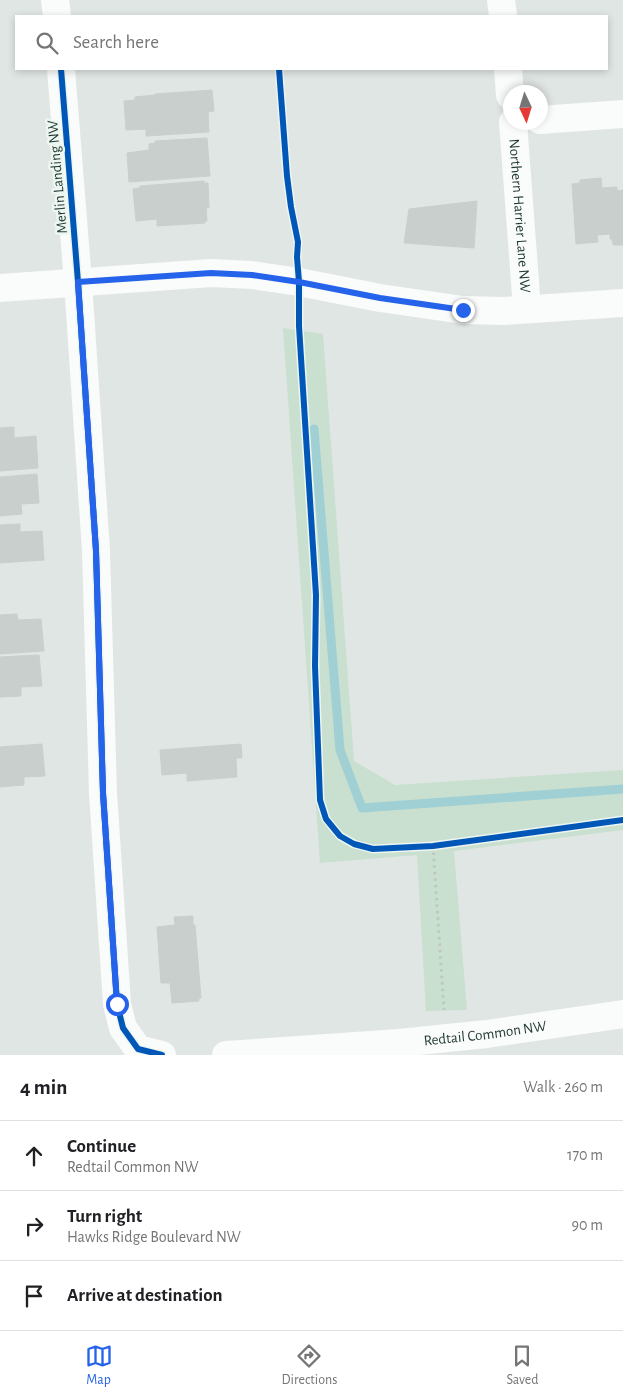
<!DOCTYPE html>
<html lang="en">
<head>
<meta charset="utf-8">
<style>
  body { margin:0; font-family:"Alegreya Sans",sans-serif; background:#f6f6f6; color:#202124 }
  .compass { position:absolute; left:503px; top:85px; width:45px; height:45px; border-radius:50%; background:#fff; box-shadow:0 2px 8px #0003; rotate:176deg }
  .stop { position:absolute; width:15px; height:15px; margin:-11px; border:4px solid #2563eb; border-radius:50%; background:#fff }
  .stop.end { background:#2563eb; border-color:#fff; box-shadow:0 1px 5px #0008 }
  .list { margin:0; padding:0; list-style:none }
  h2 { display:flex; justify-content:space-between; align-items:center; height:65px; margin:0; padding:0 20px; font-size:21px }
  h2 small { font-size:16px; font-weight:400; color:#757577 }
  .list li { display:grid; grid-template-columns:32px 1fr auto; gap:15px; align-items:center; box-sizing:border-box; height:70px; padding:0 20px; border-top:1px solid #e0e0e0 }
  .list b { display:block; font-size:19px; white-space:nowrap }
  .list p { margin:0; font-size:16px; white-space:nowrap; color:#757577 }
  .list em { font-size:16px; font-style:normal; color:#757577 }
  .icon { flex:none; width:28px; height:28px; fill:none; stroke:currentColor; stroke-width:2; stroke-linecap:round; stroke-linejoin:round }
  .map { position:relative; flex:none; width:623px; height:1055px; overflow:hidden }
  .search { position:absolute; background:#fff; box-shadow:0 2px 8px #0003; left:15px; right:15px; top:15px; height:55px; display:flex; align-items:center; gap:12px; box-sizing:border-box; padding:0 18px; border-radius:0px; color:#757577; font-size:19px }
  .sheet { height:275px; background:#fff }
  nav { display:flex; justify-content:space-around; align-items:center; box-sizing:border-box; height:70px; border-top:1px solid #e0e0e0; background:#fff; font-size:14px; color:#757577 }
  nav a { display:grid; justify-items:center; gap:2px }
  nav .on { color:#2563eb }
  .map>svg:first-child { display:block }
  .green { fill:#c9dfcf }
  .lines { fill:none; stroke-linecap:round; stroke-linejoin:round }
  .stream { stroke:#a0d0d4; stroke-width:9 }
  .building { fill:#c9cfcc; stroke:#c9cfcc }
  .path { stroke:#bec7c4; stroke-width:3; stroke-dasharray:2.5 4; stroke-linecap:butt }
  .minor { stroke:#fafbfb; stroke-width:28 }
  .cycleway-casing { stroke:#edf6f1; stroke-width:9 }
  .cycleway { stroke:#0057b8; stroke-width:6 }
  .route { stroke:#2563eb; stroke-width:6 }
  .labels { text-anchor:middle; stroke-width:5; stroke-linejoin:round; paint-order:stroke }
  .street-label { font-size:15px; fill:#1f3830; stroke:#edf6f1 }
</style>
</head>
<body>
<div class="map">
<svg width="623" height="1055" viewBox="0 0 623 1055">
  <rect width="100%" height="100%" fill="#e0e6e3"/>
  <!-- green -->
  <path class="green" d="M283,328L323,334L354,761L395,785L623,770V830L454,851L467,1010L426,1011L417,855L320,863Z"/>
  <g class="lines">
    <!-- stream -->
    <path class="stream" d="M314,429L340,750L362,808L623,789"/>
  </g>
  <!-- building -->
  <path class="building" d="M212,90L214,111L208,112L209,132L146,136V129L126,130L124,101L135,100V97L155,95V94Z
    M207,138L210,176L129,182L127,153L149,150V144L155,143V141Z
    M601,178L602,188L617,187V191L623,190V245H613L612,239H610V234L597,235L598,242L576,244L572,184L580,183V180Z
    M204,181V183H208L209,208H206L207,221H205V223L157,226V219L136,221L133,189L140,188V186Z
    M477,201L474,248L404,243L409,209Z
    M14,427V438L36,436L38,468L0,471V428Z
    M37,474L39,503L21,504L22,514L0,516V477Z
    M20,524V532L42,531L44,560L0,563V525Z
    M17,614L18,620L41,619L44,651L0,654V615Z
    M39,655L42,686L21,687V696L0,697V657Z
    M42,744L45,776L24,777V785L0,787V747Z
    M241,744L242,758H236L237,777L187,781V773L162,775L160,750Z
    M193,916V925H195L201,998H199V1001L172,1003L170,983H161L157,927L175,925L174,917Z"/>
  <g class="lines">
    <!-- path -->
    <path class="path" d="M433,846L444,1010"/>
    <!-- minor -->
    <g class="minor">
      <path d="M55,0L57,16"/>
      <path d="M501,0L503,16"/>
      <path d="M61,69L78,282L96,551L103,793L117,1004L123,1028L138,1049L162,1055"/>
      <path d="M508,69L510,95"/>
      <path d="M540,120L623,114"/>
      <path id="s1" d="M513,122L527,309"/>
      <path d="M0,288L211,273L252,275L299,282L380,298L463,310L504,311L623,303"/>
      <path id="s2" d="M226,1055L399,1043L487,1034L623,1014"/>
    </g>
    <!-- cycleway casing -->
    <g class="cycleway-casing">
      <path id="cycleway" d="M61,69L78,282L96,551L103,793L117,1004L123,1028L138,1049L162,1055
        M279,69L287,176L291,207L298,242L297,257L299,282V326L316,595L315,666L320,800L326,819L340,836L354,844L373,849L433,846L623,820"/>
    </g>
    <!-- cycleway -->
    <use href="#cycleway" class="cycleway"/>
  </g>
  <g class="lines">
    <!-- route -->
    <path class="route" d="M117,1004L103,793L96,551L78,282L211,273L252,275L299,282L380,298L463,310"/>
  </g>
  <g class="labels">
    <!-- street labels -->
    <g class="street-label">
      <text transform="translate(57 177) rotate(-95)" y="5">Merlin Landing NW</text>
      <text dy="5" stroke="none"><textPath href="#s1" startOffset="94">Northern Harrier Lane NW</textPath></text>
      <text dy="5" stroke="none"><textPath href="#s2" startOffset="260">Redtail Common NW</textPath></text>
    </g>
  </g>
</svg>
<svg class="compass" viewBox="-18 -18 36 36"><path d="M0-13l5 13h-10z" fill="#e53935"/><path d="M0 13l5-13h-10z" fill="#757577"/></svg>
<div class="stop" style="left:117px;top:1004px"></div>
<div class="stop end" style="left:463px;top:310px"></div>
<div class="search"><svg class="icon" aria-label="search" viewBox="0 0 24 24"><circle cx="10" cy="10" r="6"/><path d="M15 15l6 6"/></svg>Search here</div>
</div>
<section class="sheet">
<h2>4 min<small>Walk · 260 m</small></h2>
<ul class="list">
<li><svg class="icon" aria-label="ahead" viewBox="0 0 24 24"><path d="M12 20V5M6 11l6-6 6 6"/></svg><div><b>Continue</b><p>Redtail Common NW</p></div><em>170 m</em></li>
<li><svg class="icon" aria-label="right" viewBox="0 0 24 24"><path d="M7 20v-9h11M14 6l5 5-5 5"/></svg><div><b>Turn right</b><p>Hawks Ridge Boulevard NW</p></div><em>90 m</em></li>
<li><svg class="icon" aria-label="arrive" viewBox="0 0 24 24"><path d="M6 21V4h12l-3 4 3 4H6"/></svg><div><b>Arrive at destination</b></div></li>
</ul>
</section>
<nav>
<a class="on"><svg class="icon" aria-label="map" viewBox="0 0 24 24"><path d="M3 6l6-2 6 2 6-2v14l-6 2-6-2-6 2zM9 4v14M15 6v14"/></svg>Map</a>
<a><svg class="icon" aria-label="directions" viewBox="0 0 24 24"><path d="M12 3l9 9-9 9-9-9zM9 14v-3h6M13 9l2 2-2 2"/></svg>Directions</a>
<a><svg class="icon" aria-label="saved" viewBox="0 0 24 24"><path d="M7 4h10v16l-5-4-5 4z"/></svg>Saved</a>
</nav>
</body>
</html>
